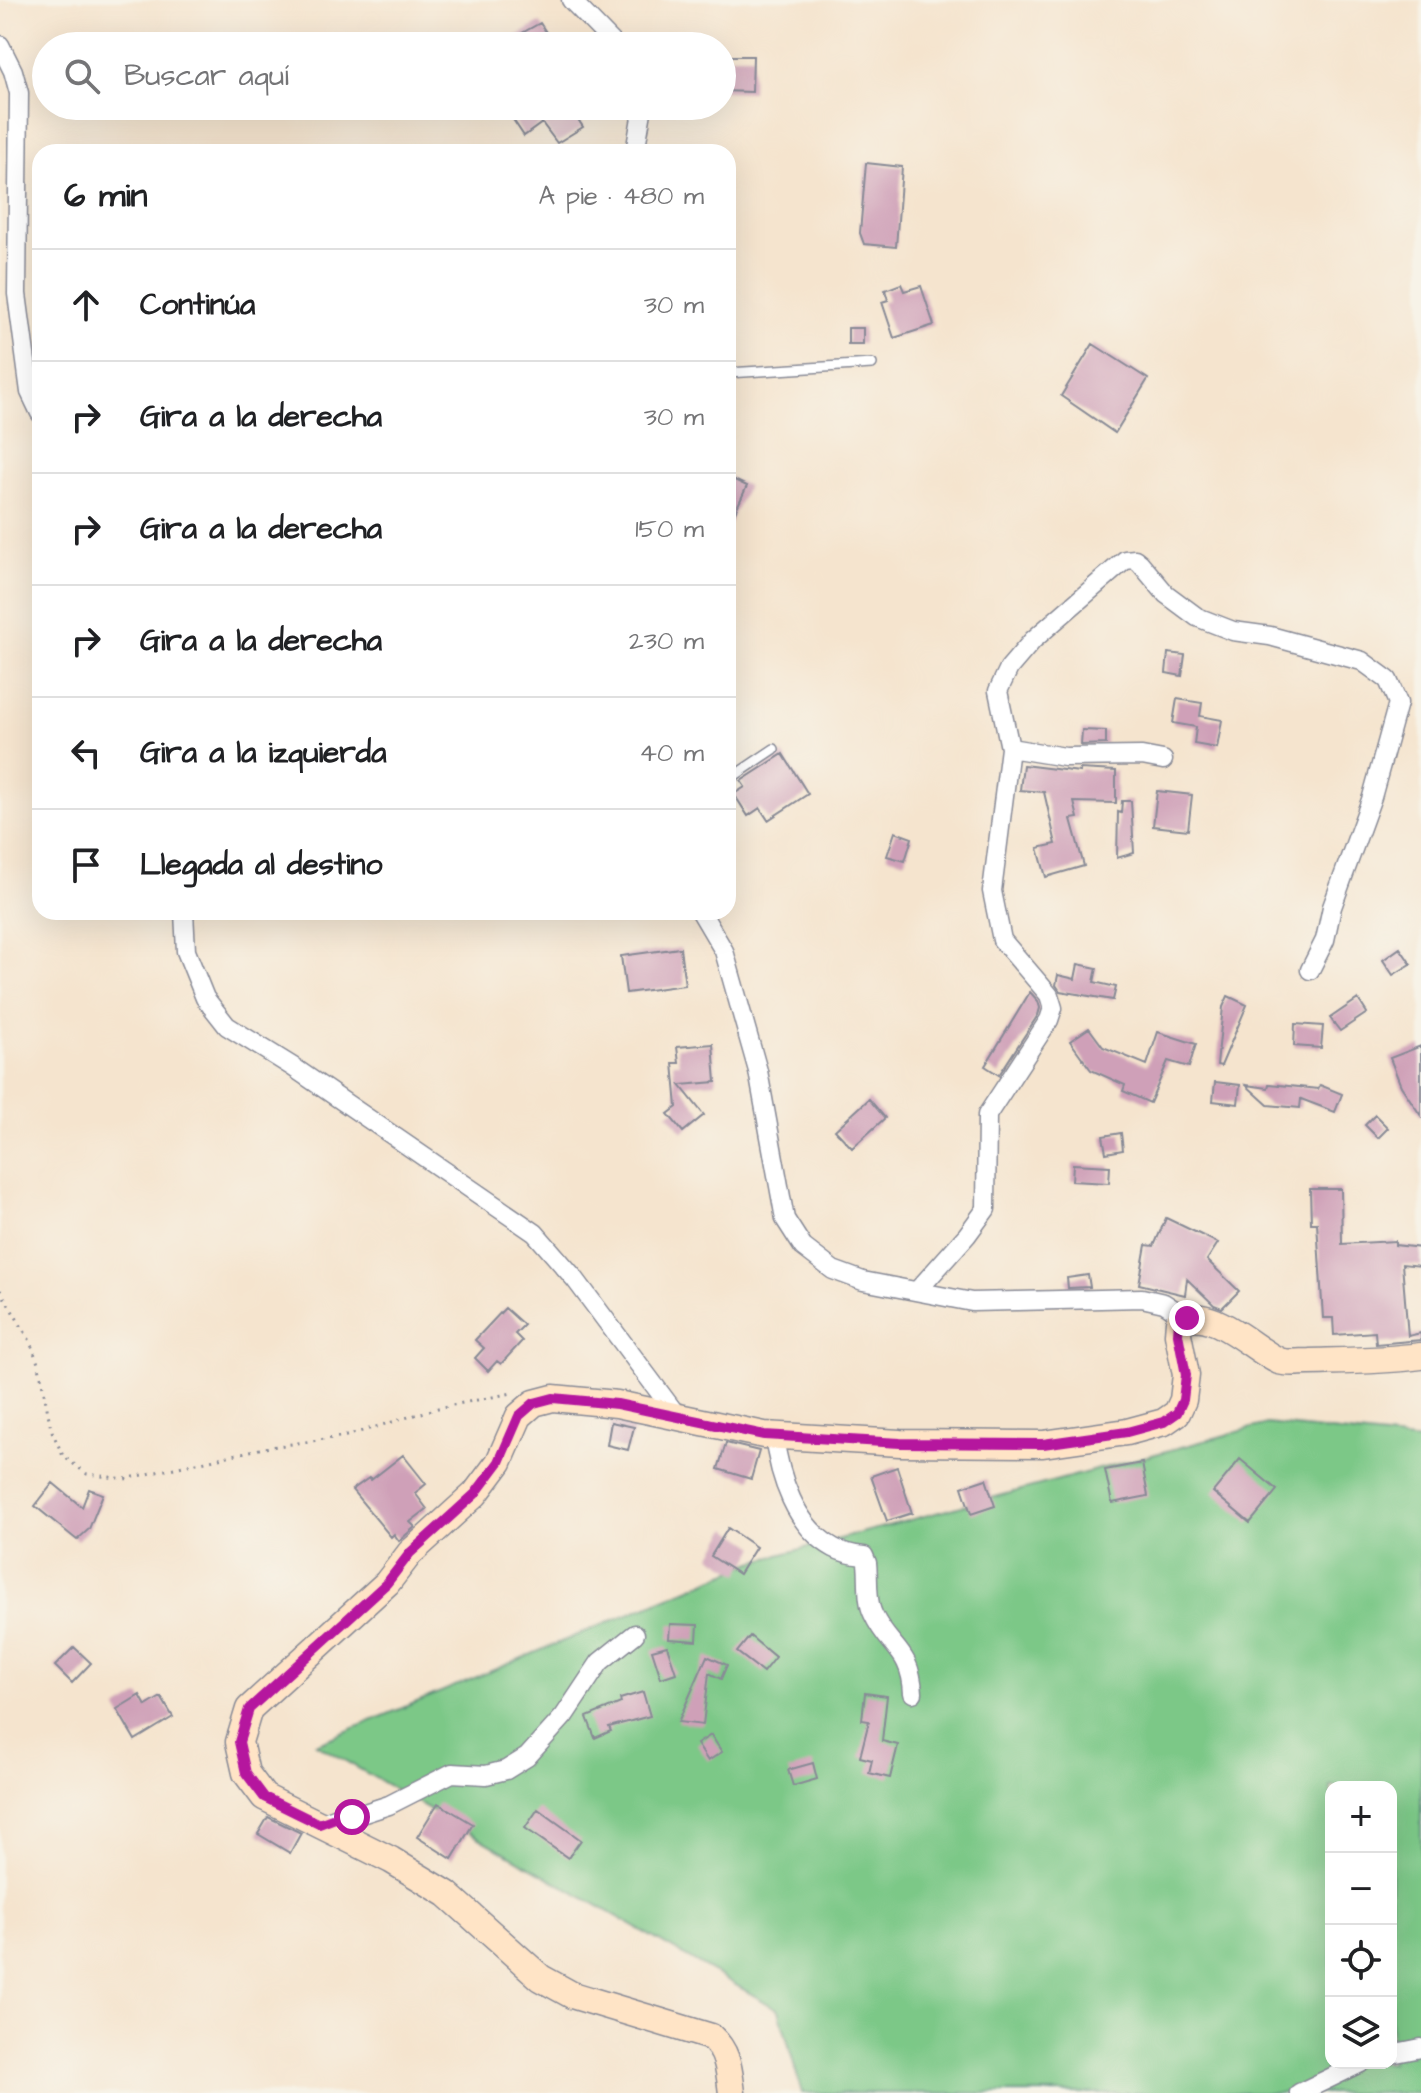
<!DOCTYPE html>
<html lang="es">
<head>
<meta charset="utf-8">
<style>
  body { margin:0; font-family:"Architects Daughter",sans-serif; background:#f2f2f2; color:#202124 }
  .controls { position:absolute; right:24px; bottom:24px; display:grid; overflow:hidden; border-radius:16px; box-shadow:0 8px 32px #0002 }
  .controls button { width:72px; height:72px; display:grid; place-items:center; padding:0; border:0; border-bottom:2px solid #e0e0e0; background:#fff; color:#202124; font:40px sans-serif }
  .stop { position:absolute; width:24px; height:24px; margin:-18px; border:6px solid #b5179e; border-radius:50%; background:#fff }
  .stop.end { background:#b5179e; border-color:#fff; box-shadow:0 2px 8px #0008 }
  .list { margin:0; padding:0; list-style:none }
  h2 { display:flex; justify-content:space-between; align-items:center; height:104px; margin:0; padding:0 32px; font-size:34px }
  h2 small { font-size:26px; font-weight:400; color:#757577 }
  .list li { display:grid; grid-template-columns:52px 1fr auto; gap:24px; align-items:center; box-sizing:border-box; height:112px; padding:0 32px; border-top:2px solid #e0e0e0 }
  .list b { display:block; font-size:30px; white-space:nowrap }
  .list em { font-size:26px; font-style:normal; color:#757577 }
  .icon { flex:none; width:44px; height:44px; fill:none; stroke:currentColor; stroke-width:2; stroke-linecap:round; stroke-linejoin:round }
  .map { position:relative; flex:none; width:1421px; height:2093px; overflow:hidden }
  .search { position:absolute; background:#fff; box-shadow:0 8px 32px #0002; left:32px; top:32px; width:704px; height:88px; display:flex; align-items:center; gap:20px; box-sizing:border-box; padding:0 28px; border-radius:44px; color:#757577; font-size:30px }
  .panel { position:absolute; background:#fff; box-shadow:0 8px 32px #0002; left:32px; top:144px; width:704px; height:776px; border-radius:24px }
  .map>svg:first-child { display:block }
  .green { fill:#7cc887; stroke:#4c7c72; stroke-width:2; fill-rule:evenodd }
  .building { fill:#cfa0b8 }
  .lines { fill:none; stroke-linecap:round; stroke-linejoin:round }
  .lane-casing { stroke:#888a96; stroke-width:12 }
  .street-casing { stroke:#888a96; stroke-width:21 }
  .secondary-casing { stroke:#888a96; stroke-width:29 }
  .path { stroke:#888a96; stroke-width:3; stroke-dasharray:2 6; stroke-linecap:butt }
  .lane { stroke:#fff; stroke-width:9 }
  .street { stroke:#fff; stroke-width:18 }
  .secondary { stroke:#ffe4c6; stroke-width:26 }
  .route { stroke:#b5179e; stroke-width:10 }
</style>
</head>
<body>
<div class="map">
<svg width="1421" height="2093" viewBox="0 0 1421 2093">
  <rect width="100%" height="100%" fill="#f7f3e8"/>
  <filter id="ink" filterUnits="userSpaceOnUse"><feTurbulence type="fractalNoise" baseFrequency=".0125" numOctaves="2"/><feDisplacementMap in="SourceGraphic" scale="16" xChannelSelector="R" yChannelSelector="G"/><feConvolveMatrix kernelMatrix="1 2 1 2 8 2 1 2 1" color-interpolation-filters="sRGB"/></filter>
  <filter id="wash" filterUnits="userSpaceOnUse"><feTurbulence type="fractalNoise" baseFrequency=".006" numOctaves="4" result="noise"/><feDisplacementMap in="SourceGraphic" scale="32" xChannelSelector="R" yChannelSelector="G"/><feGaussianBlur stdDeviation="1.8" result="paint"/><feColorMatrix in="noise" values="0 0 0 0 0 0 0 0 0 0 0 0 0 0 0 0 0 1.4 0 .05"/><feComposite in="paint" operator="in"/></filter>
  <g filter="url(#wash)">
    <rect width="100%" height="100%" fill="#f5e4ce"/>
    <!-- green -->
    <path class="green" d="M1267,1424L1421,1441V2093H802L779,2010L316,1744L753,1562ZM1331,1787H1391V2063H1331Z"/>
    <g id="blocks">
      <!-- building -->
      <path class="building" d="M540,23L555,46H499Z
        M722,56H753L752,92L722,91Z
        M504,106H569L583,127L557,143L542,123L524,136Z
        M866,163L902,167L896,247L864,244L860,233Z
        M901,284L904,291L921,286L934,325L894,338L882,302L888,300L885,290Z
        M848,328H863V344H848Z
        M1093,344L1148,379L1115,433L1061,396Z
        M728,477L747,486L728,527Z
        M1168,653L1185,655L1182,676L1166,673Z
        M1177,699L1202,703L1200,716L1222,720L1217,748L1194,744L1196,727L1173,723Z
        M1082,730L1106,731V744L1081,745Z
        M783,754L808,794L768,820L760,808L748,816L734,794L745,787L741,781Z
        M1023,765L1080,772V769L1116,771V803L1074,802L1078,818L1071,819L1084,866L1046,877L1038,848L1056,844L1044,792L1020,790Z
        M1157,791L1192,795L1188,830L1153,826Z
        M1122,801H1131L1134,853L1117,858L1118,812L1121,813Z
        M895,832L912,838L905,861L887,856Z
        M680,948L685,985L626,993L621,956Z
        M1400,948L1411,964L1393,975L1383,960Z
        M1078,964L1097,968L1094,982L1116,987L1113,1000L1060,991L1056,985L1058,975L1075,979Z
        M1030,992L1038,1001L1040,1008L1038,1015L999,1075L985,1066Z
        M1228,996L1247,1005L1221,1066L1217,1065L1223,1007Z
        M1358,999L1367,1013L1340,1031L1330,1018Z
        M1295,1024L1323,1026L1321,1048L1294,1046Z
        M1089,1028L1103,1047L1147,1065L1158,1032L1196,1044L1189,1067L1168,1061L1150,1103L1123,1091L1125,1085L1091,1070L1070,1041Z
        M713,1044L716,1082L680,1085L704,1115L683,1132L668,1114L677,1107L673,1063H679L677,1047Z
        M1421,1046V1116L1401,1086L1390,1058Z
        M1215,1082L1240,1085L1238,1104L1213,1101Z
        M1269,1084L1318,1089L1320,1085L1342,1094L1335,1112L1301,1099L1300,1108L1268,1105L1246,1085L1268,1088Z
        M869,1099L885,1118L852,1148L835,1130Z
        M1375,1115L1388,1128L1378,1138L1365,1125Z
        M1121,1133L1123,1150L1106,1153L1103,1136Z
        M1073,1164L1110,1166L1109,1183L1072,1181Z
        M1310,1189H1341L1342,1244L1395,1241V1245L1421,1248V1266L1402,1264L1408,1336L1421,1333V1340L1376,1344L1375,1332L1334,1335L1333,1318H1323L1317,1223H1311Z
        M1166,1218L1218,1243L1207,1260L1239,1291L1222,1308L1214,1305L1187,1279L1185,1295L1139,1284L1146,1245L1154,1246Z
        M1088,1275L1090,1287L1068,1288L1067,1278Z
        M505,1308L524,1325L515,1334L522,1341L501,1364L497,1361L488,1371L475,1358L484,1348L475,1340Z
        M611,1422L634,1427L628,1450L607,1445Z
        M726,1443L759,1451L751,1479L718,1469Z
        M403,1455L426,1484L415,1493L427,1509L410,1522L415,1527L399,1541L394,1534L391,1537L352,1490L370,1477L371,1480Z
        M1240,1459L1277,1490L1250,1523L1213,1492Z
        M1142,1463L1148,1496L1112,1503L1105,1470Z
        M897,1467L912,1513L887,1521L871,1476Z
        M986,1479L995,1506L971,1514L962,1487Z
        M53,1483L82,1507L89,1489L103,1494L89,1529L77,1540L35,1506Z
        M728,1528L756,1547L739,1574L711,1556Z
        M670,1624L698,1625L697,1641L669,1639Z
        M750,1636L775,1657L763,1672L737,1652Z
        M667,1646L676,1673L661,1678L652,1650Z
        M74,1647L91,1663L72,1683L55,1666Z
        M707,1656L727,1665L721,1679L709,1673L703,1725L678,1722Z
        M643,1692L650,1716L609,1727L611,1731L595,1738L587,1717L621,1703L620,1699Z
        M865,1693L887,1696L882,1741L898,1745L890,1778L869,1773L872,1760L860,1757L869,1721L862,1720Z
        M140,1695L146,1706L161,1697L173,1717L135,1740L117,1709Z
        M711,1735L722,1752L708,1761L697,1744Z
        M813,1763L817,1779L793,1786L788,1770Z
        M438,1803L473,1824L452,1859L417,1837Z
        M538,1809L581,1840L568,1858L525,1828Z
        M268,1817L301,1833L290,1853L258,1834Z"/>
    </g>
  </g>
  <g filter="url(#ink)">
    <use href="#blocks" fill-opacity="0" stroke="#888a96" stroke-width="2"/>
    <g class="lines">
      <!-- lane casing -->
      <g class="lane-casing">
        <path id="lane" d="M728,373L872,364
          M728,780L774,749"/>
      </g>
      <!-- street casing -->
      <g class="street-casing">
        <path id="street" d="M571,0L616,46
          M0,45L13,71L19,93L17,294L30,392L40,413
          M635,152L643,106
          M1010,748L1065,757L1142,756L1163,760
          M184,912L186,951L205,998L227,1026L293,1067L535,1233L575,1279L678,1417
          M701,912L724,951L758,1071L785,1219L803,1247L833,1270L863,1281L972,1302L1142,1298L1164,1303L1187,1318
          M917,1291L967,1235L986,1209L987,1115L1049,1020L1053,1008L1049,995L1002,940L992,891L1010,748L998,691L1009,668L1033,640L1125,560L1135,559L1140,563L1166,594L1197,617L1233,631L1270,636L1362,661L1388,680L1398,703L1372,797L1332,907L1325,940L1310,970
          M774,1435C779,1476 795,1527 834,1548C843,1553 854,1555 864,1556L867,1563C869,1579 866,1600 873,1614C889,1649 911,1649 913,1693
          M319,1824L335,1818L352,1817L389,1805L452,1773L486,1775L506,1770L527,1757L564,1716L600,1662L635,1634
          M1391,2054L1421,2048
          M1299,2093L1361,2063"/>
      </g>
      <!-- secondary casing -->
      <g class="secondary-casing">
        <path id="secondary" d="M732,2093C729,2071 729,2053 711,2037L572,1995L541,1978L447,1894L391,1860L264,1797L246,1773L239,1742L249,1709L387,1583L410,1553L475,1494L499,1462L519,1416L534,1403L553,1398L617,1404L764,1435L900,1443L1043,1444L1127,1432L1164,1422L1177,1413L1183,1400L1186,1375L1178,1334L1179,1322C1210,1303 1252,1349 1279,1361C1287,1364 1300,1362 1309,1362C1347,1361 1384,1361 1421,1356"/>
      </g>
      <!-- path -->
      <path class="path" d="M0,1290L29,1339L39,1366L51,1429L63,1456L87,1474L125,1479L264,1448L346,1436L438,1408L512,1393"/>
      <!-- lane -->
      <use href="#lane" class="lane"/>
      <!-- street -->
      <use href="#street" class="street"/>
      <!-- secondary -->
      <use href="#secondary" class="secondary"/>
    </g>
  </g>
  <g class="lines" filter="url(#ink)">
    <!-- route -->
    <path class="route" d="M352,1817L335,1818L319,1824L264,1797L246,1773L239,1742L249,1709L387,1583L410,1553L475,1494L499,1462L519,1416L534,1403L553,1398L617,1404L764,1435L900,1443L1043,1444L1127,1432L1164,1422L1177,1413L1183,1400L1186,1375L1178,1334L1179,1322L1187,1318"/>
  </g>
</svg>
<div class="controls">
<button>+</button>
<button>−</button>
<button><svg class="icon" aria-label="locate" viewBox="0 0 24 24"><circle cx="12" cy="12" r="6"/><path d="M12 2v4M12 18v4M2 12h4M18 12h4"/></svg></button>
<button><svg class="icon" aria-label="layers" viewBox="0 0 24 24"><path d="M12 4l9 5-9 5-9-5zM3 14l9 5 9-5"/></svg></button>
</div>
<div class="stop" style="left:352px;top:1817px"></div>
<div class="stop end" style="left:1187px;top:1318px"></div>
<div class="search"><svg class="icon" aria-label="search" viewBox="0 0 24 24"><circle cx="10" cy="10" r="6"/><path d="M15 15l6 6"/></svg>Buscar aquí</div>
<section class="panel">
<h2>6 min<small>A pie · 480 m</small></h2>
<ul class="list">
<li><svg class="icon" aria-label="ahead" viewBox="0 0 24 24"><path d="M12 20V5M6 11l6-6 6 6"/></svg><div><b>Continúa</b></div><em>30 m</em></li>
<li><svg class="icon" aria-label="right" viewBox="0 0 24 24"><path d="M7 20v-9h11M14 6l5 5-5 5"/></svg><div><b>Gira a la derecha</b></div><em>30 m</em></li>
<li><svg class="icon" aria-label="right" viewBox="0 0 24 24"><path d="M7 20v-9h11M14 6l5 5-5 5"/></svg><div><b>Gira a la derecha</b></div><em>150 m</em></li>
<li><svg class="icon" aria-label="right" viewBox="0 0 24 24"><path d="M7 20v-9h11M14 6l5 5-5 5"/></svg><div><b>Gira a la derecha</b></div><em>230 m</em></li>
<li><svg class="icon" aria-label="left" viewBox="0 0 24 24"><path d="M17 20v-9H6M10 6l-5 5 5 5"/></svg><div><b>Gira a la izquierda</b></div><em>40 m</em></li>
<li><svg class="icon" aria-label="arrive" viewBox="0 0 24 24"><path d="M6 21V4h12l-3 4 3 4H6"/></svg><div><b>Llegada al destino</b></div></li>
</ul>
</section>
</div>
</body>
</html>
